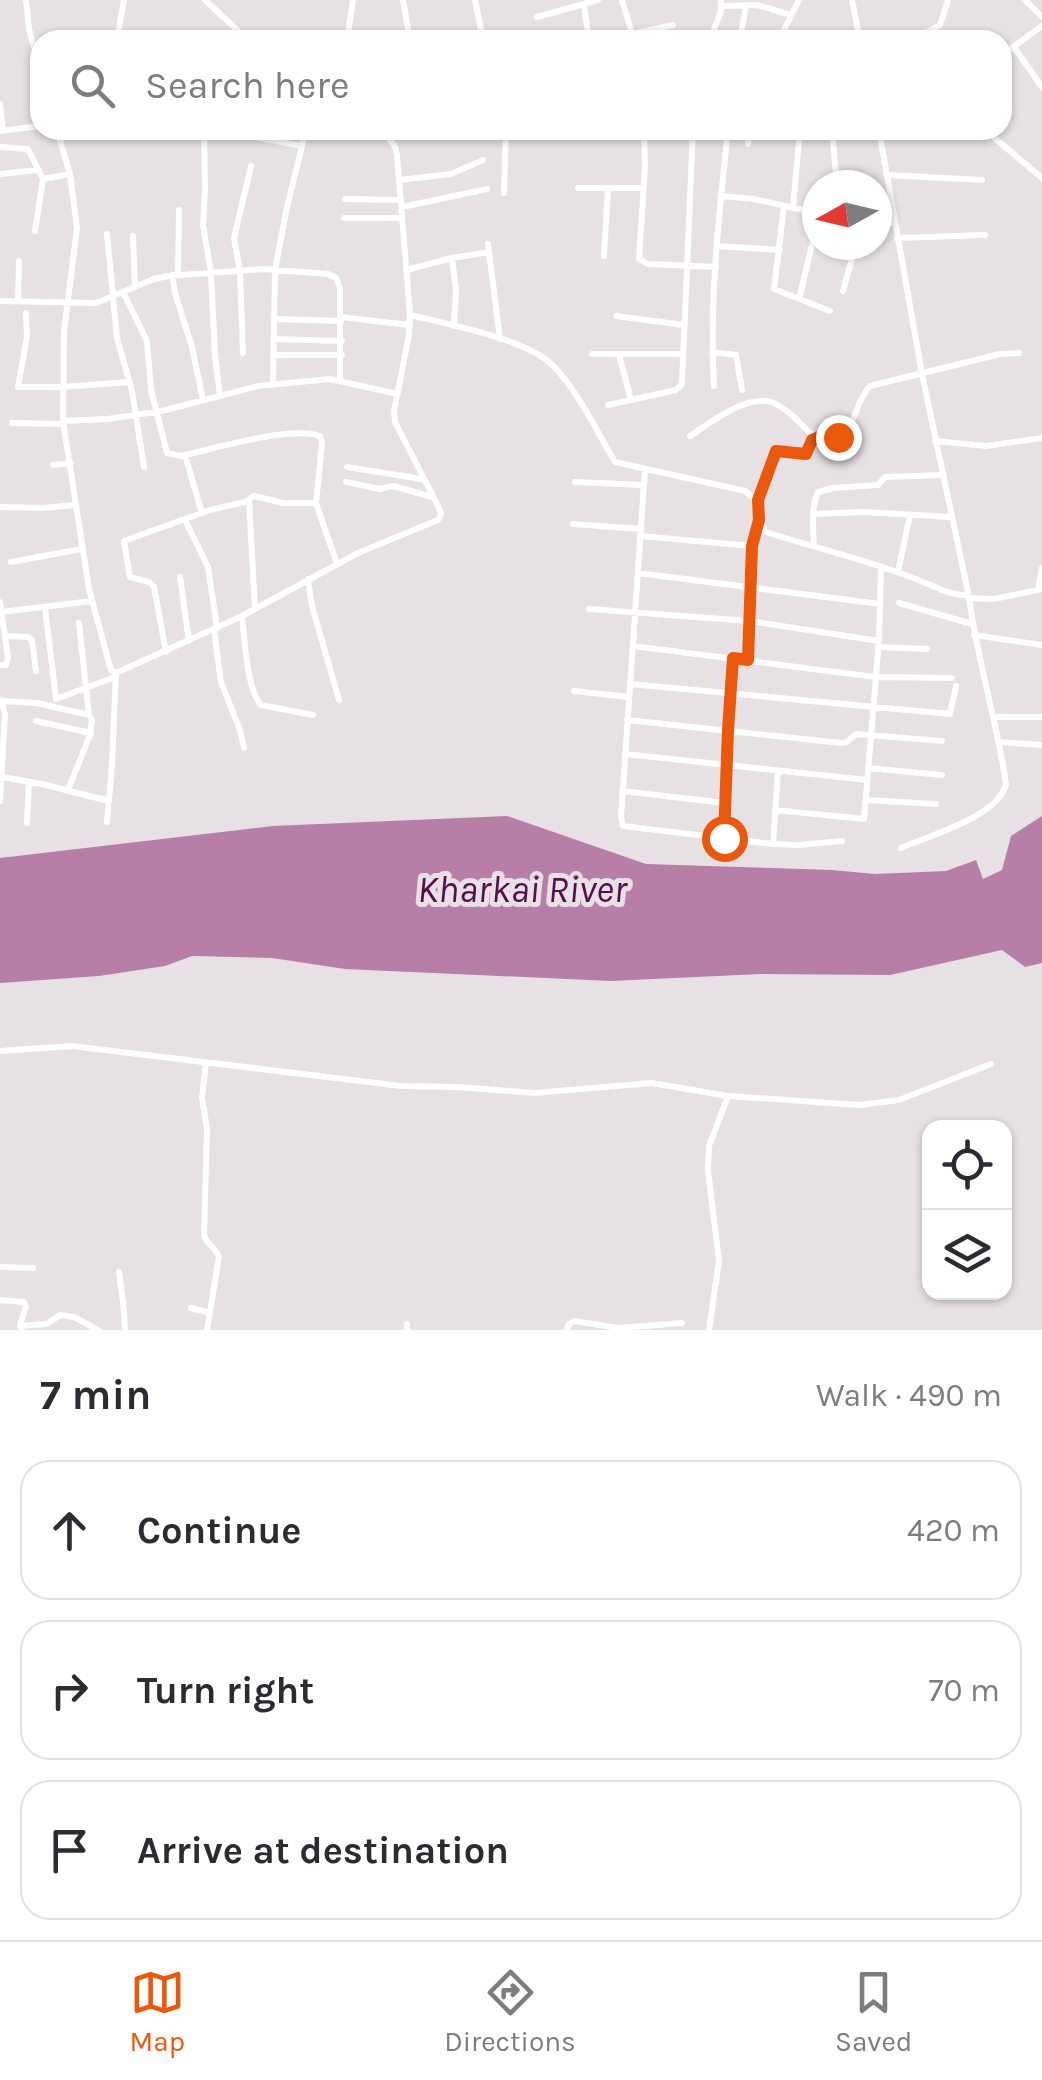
<!DOCTYPE html>
<html lang="en">
<head>
<meta charset="utf-8">
<style>
  body { margin:0; font-family:Karla,sans-serif; background:#f7f7f7; color:#2b2b33 }
  .controls { position:absolute; right:30px; bottom:30px; display:grid; overflow:hidden; border-radius:20px; box-shadow:0 2px 8px #0004 }
  .controls button { width:90px; height:90px; display:grid; place-items:center; padding:0; border:0; border-bottom:2px solid #e1e1e2; background:#fff; color:#2b2b33; font:50px sans-serif }
  .compass { position:absolute; left:802px; top:170px; width:90px; height:90px; border-radius:50%; background:#fff; box-shadow:0 2px 8px #0004; rotate:262deg }
  .stop { position:absolute; width:30px; height:30px; margin:-22px; border:8px solid #ea580c; border-radius:50%; background:#fff }
  .stop.end { background:#ea580c; border-color:#fff; box-shadow:0 2px 10px #0008 }
  .list { margin:0; padding:0; list-style:none }
  h2 { display:flex; justify-content:space-between; align-items:center; height:130px; margin:0; padding:0 40px; font-size:42px }
  h2 small { font-size:32px; font-weight:400; color:#7c7c81 }
  .list li { display:grid; grid-template-columns:65px 1fr auto; gap:30px; align-items:center; box-sizing:border-box; height:140px; margin:0 20px 20px; padding:0 20px; border:2px solid #e1e1e2; border-radius:30px }
  .list b { display:block; font-size:38px; white-space:nowrap }
  .list em { font-size:32px; font-style:normal; color:#7c7c81 }
  .icon { flex:none; width:55px; height:55px; fill:none; stroke:currentColor; stroke-width:2; stroke-linecap:round; stroke-linejoin:round }
  .map { position:relative; flex:none; width:1042px; height:1330px; overflow:hidden }
  .search { position:absolute; background:#fff; box-shadow:0 2px 8px #0004; left:30px; right:30px; top:30px; height:110px; display:flex; align-items:center; gap:25px; box-sizing:border-box; padding:0 35px; border-radius:30px; color:#7c7c81; font-size:38px }
  .sheet { height:610px; background:#fff }
  nav { display:flex; justify-content:space-around; align-items:center; box-sizing:border-box; height:140px; border-top:2px solid #e1e1e2; background:#fff; font-size:28px; color:#7c7c81 }
  nav a { display:grid; justify-items:center; gap:5px }
  nav .on { color:#ea580c }
  .map>svg:first-child { display:block }
  .water { fill:#b77ea8 }
  .lines { fill:none; stroke-linecap:round; stroke-linejoin:round }
  .minor { stroke:#fff; stroke-width:6 }
  .route { stroke:#ea580c; stroke-width:12 }
  .labels { text-anchor:middle; stroke-width:10; stroke-linejoin:round; paint-order:stroke }
  .water-label { font-size:38px; font-style:italic; fill:#550e48; stroke:#e7e0e5 }
</style>
</head>
<body>
<div class="map">
<svg width="1042" height="1330" viewBox="0 0 1042 1330">
  <rect width="100%" height="100%" fill="#e7e0e5"/>
  <!-- water -->
  <path class="water" d="M507,816L646,864L832,870L875,874L946,871L976,860L983,879L1002,870L1011,836L1042,816V963L1025,967L1002,950L890,975L760,974L611,981L345,969L272,958L192,956L165,966L99,976L0,983V858L273,826Z"/>
  <g class="lines">
    <!-- minor -->
    <path class="minor" d="M26,0L29,29L40,69
      M205,0L248,40
      M403,0L410,40
      M475,0L483,40
      M622,0L634,40
      M852,0L860,40
      M1025,0L1042,17
      M584,4L589,40
      M722,6L757,5L791,15
      M537,17L598,0
      M632,34L673,25
      M117,40L124,0
      M347,40L353,0
      M710,40L721,11V0
      M740,40L746,5
      M779,40L799,0
      M913,40L940,25L948,0
      M1014,47L1042,87
      M1002,55L1042,26
      M0,104L3,131
      M57,130L70,174L77,228L64,332L63,421L89,589L109,663L111,670L116,673L242,616L358,553L438,520L441,514L438,506L395,422L394,411L409,335L410,315
      M204,130L205,189L203,225L211,273L215,356L220,395
      M383,130L395,147L397,155L410,315C446,324 525,339 550,363C575,385 597,432 615,462L745,491L758,501L759,520L766,532C813,547 862,559 908,576C927,582 947,596 967,595
      M644,130L645,168L639,259L648,264L716,267
      M832,130L836,175
      M879,130L922,374L969,597C977,660 997,721 1006,784C998,817 930,835 901,848
      M985,130L1042,178
      M0,131L40,126
      M225,131L302,146
      M280,142L282,130
      M748,144L750,130
      M0,147L28,149L43,179L70,174
      M0,174L38,170
      M888,175L982,180
      M399,180L451,174L483,160
      M578,188H644
      M504,193L506,130
      M721,196L754,199L817,213
      M345,199L401,200
      M784,206L774,289L830,311
      M402,207L487,189
      M793,208L800,130
      M344,218H402
      M877,222L895,223
      M35,231L43,179
      M107,234L117,338L132,391L144,467
      M133,236L135,287
      M897,238L985,235
      M488,244L500,339
      M718,246L780,250
      M604,256L608,188
      M452,258L456,290L454,326
      M406,270L452,258L489,252
      M172,275L175,293L192,347L203,400
      M178,275L179,210
      M843,291L856,245
      M123,292L147,341L151,390L167,453L181,456C213,449 292,425 320,436L322,443L316,503L337,564
      M799,299L817,224
      M0,301L96,303L154,279L168,276L263,269L328,274L336,278L340,288V380
      M18,301L19,261
      M26,313L27,336L18,387H62L129,382
      M616,316L684,325
      M341,317L409,325
      M274,319L341,321
      M273,339L342,341
      M712,352L736,355L742,390
      M243,353L240,271L234,238L251,166
      M592,354H683
      M273,355H342
      M619,355L631,400
      M273,385L275,270L287,207L306,130
      M714,386C709,301 719,214 728,130
      M608,405L676,390L682,384L693,130
      M63,421L108,419L162,411L258,386L330,379L398,394
      M12,423L64,424
      M690,436C710,423 747,394 771,402C788,408 803,427 816,438
      M935,441L986,446L1042,438
      M185,455L202,513
      M53,465L71,463
      M347,467L422,479
      M645,469L621,817L623,826L773,844L798,845L842,841
      M346,482L380,489L393,486L432,497
      M575,482L644,485
      M249,500L255,609
      M758,501L776,451L785,450L806,455L813,440L842,436C856,422 857,399 870,386L1000,354L1019,353
      M0,507L44,508L75,505
      M814,514L864,512L951,517
      M185,520L208,567L217,628
      M573,524L641,529
      M640,536L752,546
      M814,546C813,529 811,508 818,492L833,488L878,485L885,477L942,475
      M11,562L82,549
      M898,572L910,515
      M638,573L880,604
      M180,577L189,641
      M308,579L312,606L339,700
      M1038,590L1042,568
      M970,598L994,599L1042,589
      M0,602L8,658L6,665H0
      M899,603L972,624
      M45,608L56,698
      M589,609L749,621L879,641
      M1,612L92,601
      M242,616C245,640 246,687 261,705L313,715
      M79,623L89,715
      M214,629L221,682L240,730L244,748
      M974,635L1042,645
      M5,636L28,637L32,640L36,671
      M633,646L875,677L952,678
      M878,647L927,649
      M166,652L154,587L149,582L130,577L124,541L210,510L245,502L254,496L283,503H316
      M748,661L752,546L758,521
      M630,684L950,714L956,686
      M574,691L629,697
      M56,699L115,677
      M2,701L37,703L89,715L92,719L90,735L68,790
      M994,717H1042
      M627,720L842,743L847,742L856,734L942,741
      M36,721L91,733
      M999,742L1042,745
      M625,754L867,780
      M868,768L942,775
      M2,777L42,784L109,801
      M622,791L725,803
      M866,800L936,804
      M0,801L5,714L1,700
      M775,810L864,819L879,641L881,567
      M107,822L112,765L116,673
      M27,823L29,782
      M724,838L728,729L733,659
      M773,844L778,771
      M0,1051L72,1046L401,1086L457,1087L534,1093L652,1083L728,1096L859,1105L899,1100L991,1064
      M206,1062L202,1098L207,1129L204,1235C207,1245 216,1248 219,1257L207,1330
      M0,1267L33,1268
      M119,1272L124,1310L125,1330
      M0,1300L24,1302L26,1307L20,1325
      M191,1308L210,1313
      M407,1324V1330
      M22,1330L20,1326L47,1324L60,1315L74,1317L98,1330
      M567,1330L569,1324L574,1321L619,1328L682,1323
      M709,1330L719,1261L708,1170L709,1146L728,1096"/>
  </g>
  <g class="lines">
    <!-- route -->
    <path class="route" d="M724,838L728,730L733,658L748,660L752,546L759,520L758,500L776,451L806,454L812,440L819,437H838"/>
  </g>
  <g class="labels">
    <!-- water labels -->
    <g class="water-label">
      <text x="522" y="902">Kharkai River</text>
    </g>
  </g>
</svg>
<div class="controls">
<button><svg class="icon" aria-label="locate" viewBox="0 0 24 24"><circle cx="12" cy="12" r="6"/><path d="M12 2v4M12 18v4M2 12h4M18 12h4"/></svg></button>
<button><svg class="icon" aria-label="layers" viewBox="0 0 24 24"><path d="M12 4l9 5-9 5-9-5zM3 14l9 5 9-5"/></svg></button>
</div>
<svg class="compass" viewBox="-18 -18 36 36"><path d="M0-13l5 13h-10z" fill="#e53935"/><path d="M0 13l5-13h-10z" fill="#7c7c81"/></svg>
<div class="stop" style="left:724px;top:838px"></div>
<div class="stop end" style="left:838px;top:437px"></div>
<div class="search"><svg class="icon" aria-label="search" viewBox="0 0 24 24"><circle cx="10" cy="10" r="6"/><path d="M15 15l6 6"/></svg>Search here</div>
</div>
<section class="sheet">
<h2>7 min<small>Walk · 490 m</small></h2>
<ul class="list">
<li><svg class="icon" aria-label="ahead" viewBox="0 0 24 24"><path d="M12 20V5M6 11l6-6 6 6"/></svg><div><b>Continue</b></div><em>420 m</em></li>
<li><svg class="icon" aria-label="right" viewBox="0 0 24 24"><path d="M7 20v-9h11M14 6l5 5-5 5"/></svg><div><b>Turn right</b></div><em>70 m</em></li>
<li><svg class="icon" aria-label="arrive" viewBox="0 0 24 24"><path d="M6 21V4h12l-3 4 3 4H6"/></svg><div><b>Arrive at destination</b></div></li>
</ul>
</section>
<nav>
<a class="on"><svg class="icon" aria-label="map" viewBox="0 0 24 24"><path d="M3 6l6-2 6 2 6-2v14l-6 2-6-2-6 2zM9 4v14M15 6v14"/></svg>Map</a>
<a><svg class="icon" aria-label="directions" viewBox="0 0 24 24"><path d="M12 3l9 9-9 9-9-9zM9 14v-3h6M13 9l2 2-2 2"/></svg>Directions</a>
<a><svg class="icon" aria-label="saved" viewBox="0 0 24 24"><path d="M7 4h10v16l-5-4-5 4z"/></svg>Saved</a>
</nav>
</body>
</html>
